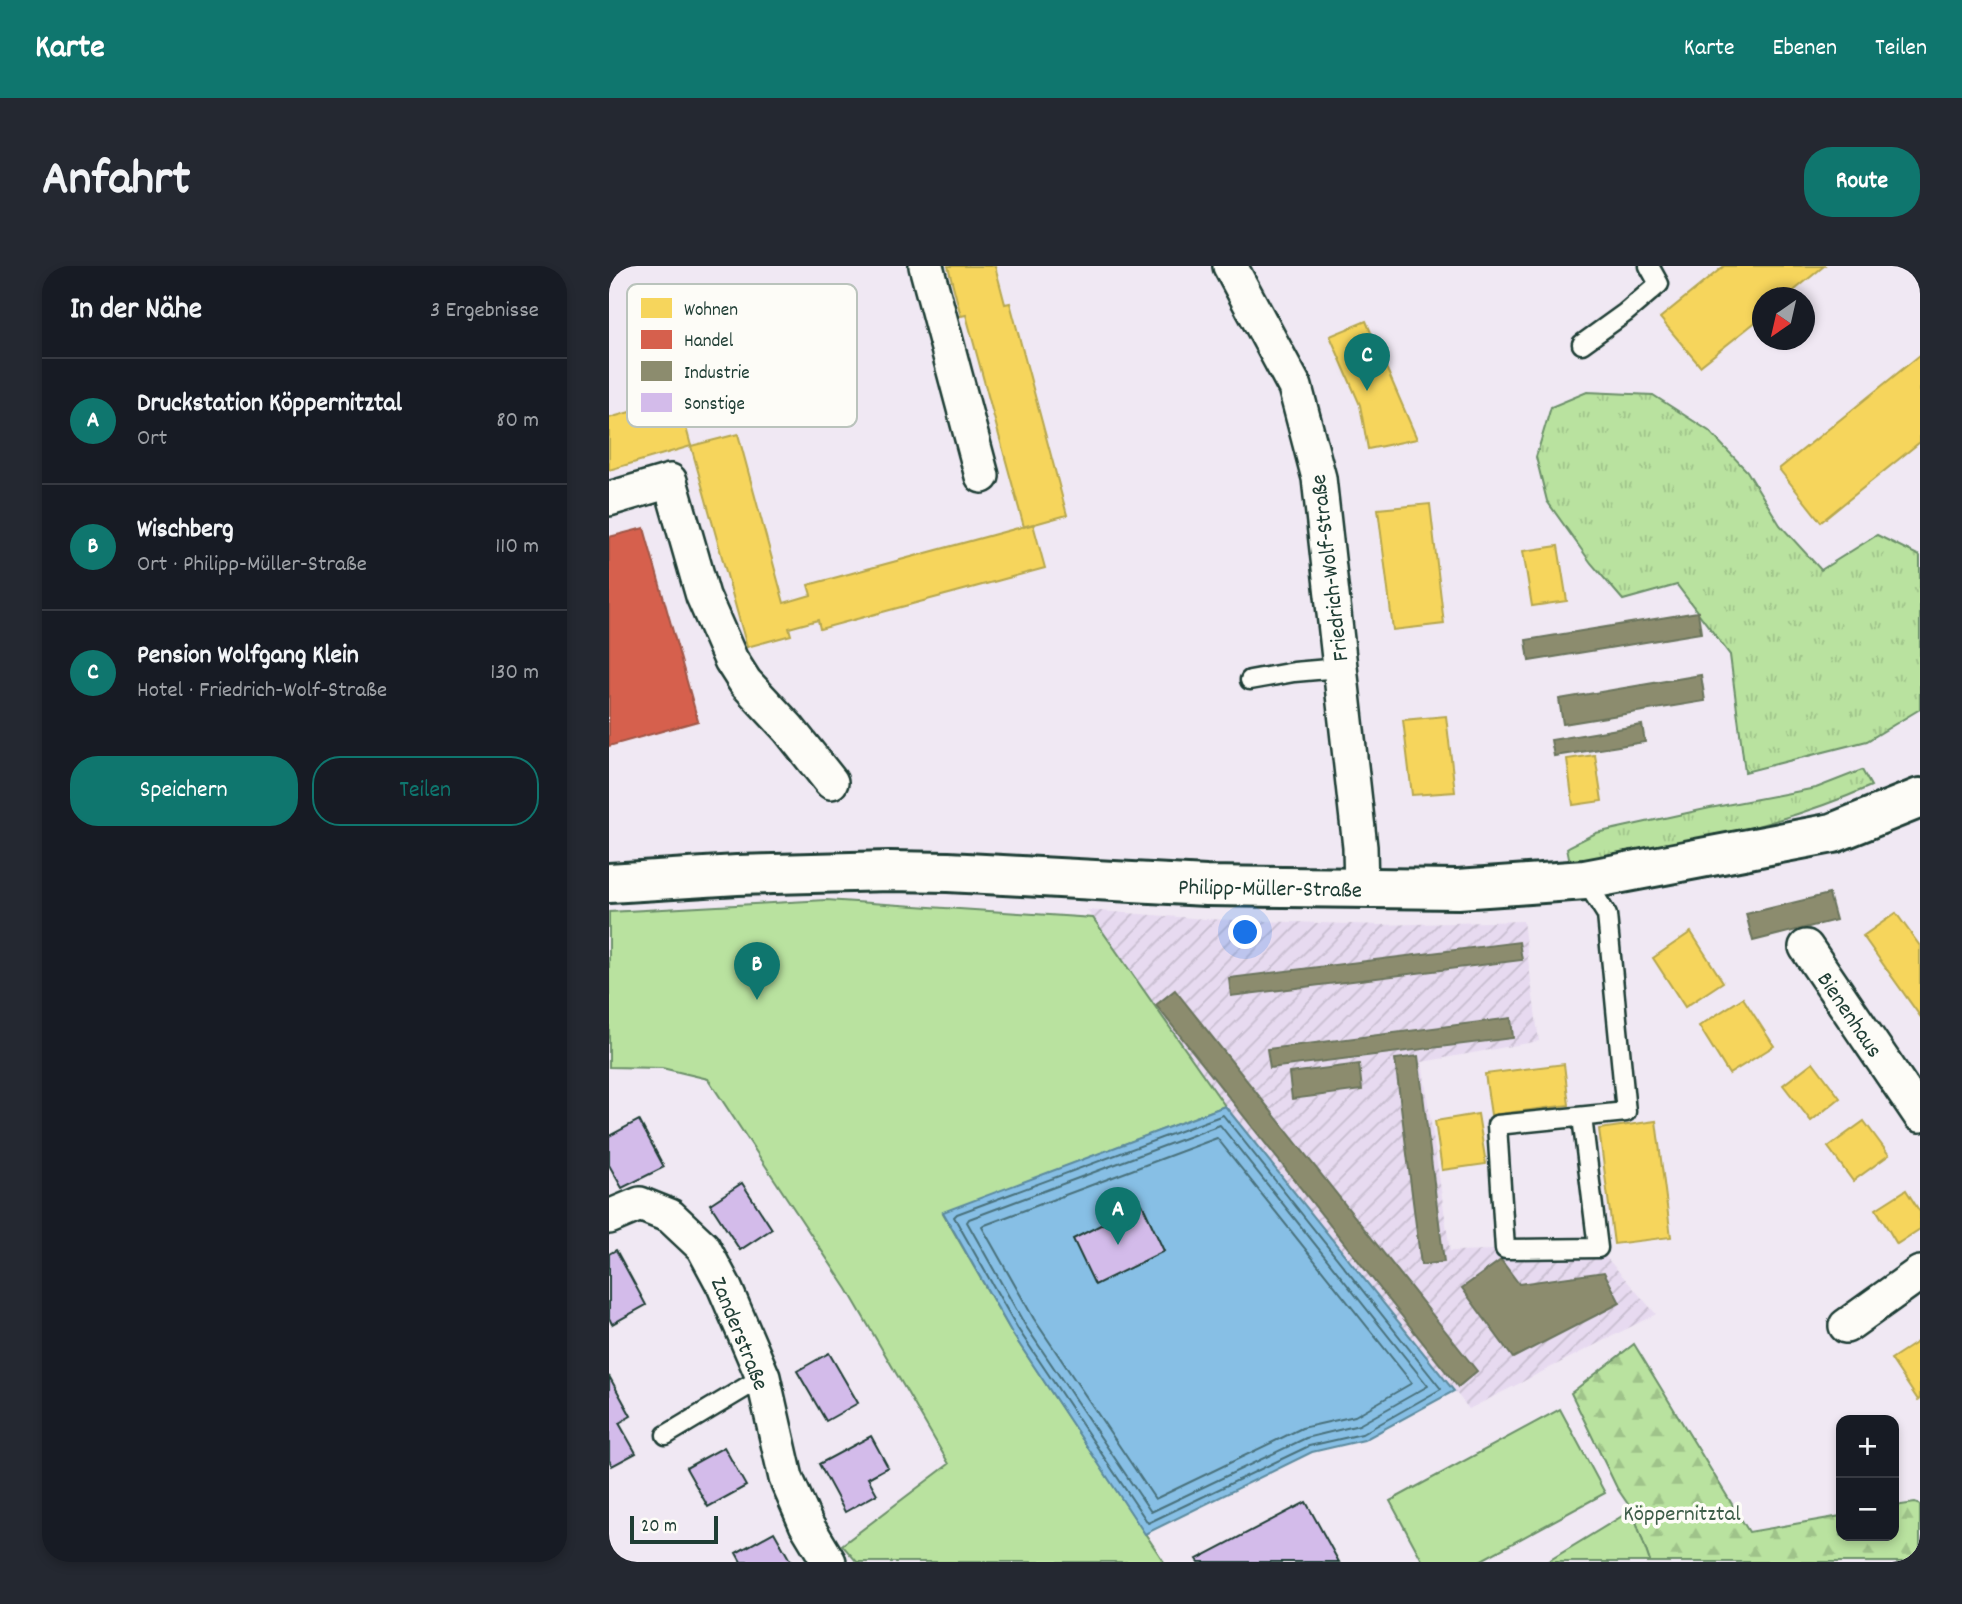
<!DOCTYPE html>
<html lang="de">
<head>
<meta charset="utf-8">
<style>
  body { margin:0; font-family:Dekko,sans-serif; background:#242831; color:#f1f3f6 }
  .controls { position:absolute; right:21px; bottom:21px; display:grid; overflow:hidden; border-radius:14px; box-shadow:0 4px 10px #0003 }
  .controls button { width:63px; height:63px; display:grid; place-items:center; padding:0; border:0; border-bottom:2px solid #363941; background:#171b24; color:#f1f3f6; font:35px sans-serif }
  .compass { position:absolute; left:1143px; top:21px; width:63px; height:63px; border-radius:50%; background:#171b24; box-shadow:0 4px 10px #0003; rotate:214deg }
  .scale { position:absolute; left:21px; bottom:18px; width:88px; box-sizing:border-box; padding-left:7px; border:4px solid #1f3d34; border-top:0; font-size:19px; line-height:24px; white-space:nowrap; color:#1f3d34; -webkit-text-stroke:5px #fdfcf7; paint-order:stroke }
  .you { position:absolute; left:637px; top:667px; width:24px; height:24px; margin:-18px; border:5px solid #fff; border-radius:50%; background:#1a73e8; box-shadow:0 0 0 10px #1a73e833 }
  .badge { display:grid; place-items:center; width:46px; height:46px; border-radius:50%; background:#0f766e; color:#fff; font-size:23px; font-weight:700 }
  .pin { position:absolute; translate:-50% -58px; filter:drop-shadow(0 2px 4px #0008) }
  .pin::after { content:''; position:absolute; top:37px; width:24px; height:21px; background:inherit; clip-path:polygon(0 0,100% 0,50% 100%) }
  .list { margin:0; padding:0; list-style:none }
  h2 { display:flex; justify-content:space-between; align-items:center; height:91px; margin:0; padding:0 28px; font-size:30px }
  h2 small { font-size:23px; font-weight:400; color:#9ea1a6 }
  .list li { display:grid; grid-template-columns:46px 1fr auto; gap:21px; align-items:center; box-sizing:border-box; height:126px; padding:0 28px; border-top:2px solid #363941 }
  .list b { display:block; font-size:26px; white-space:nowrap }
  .list p { margin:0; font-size:23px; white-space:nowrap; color:#9ea1a6 }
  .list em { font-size:23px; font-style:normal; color:#9ea1a6 }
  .actions { display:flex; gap:14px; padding:21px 28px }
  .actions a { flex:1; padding:16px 0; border:2px solid #0f766e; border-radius:28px; text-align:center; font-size:24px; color:#0f766e }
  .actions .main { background:#0f766e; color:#fff }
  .map { position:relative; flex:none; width:1311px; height:1296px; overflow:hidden; border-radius:28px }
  header { display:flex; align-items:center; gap:42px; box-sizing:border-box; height:98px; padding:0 35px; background:#0f766e; color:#fff }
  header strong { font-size:33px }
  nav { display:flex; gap:38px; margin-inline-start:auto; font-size:24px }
  .intro { display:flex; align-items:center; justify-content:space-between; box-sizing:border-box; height:168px; padding:0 42px }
  h1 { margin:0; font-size:49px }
  .button { padding:18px 32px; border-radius:28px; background:#0f766e; color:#fff; font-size:24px; font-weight:700 }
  main { display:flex; gap:42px; padding:0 42px }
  aside { flex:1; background:#171b24; border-radius:28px; box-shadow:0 4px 10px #0003 }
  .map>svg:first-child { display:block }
  .industrial { fill:url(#industrial-furrows) }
  .grass { fill:url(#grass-tufts); stroke:#6c906a; stroke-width:2 }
  .forest { fill:url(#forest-firs); stroke:#6c906a; stroke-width:2 }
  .park { fill:#b9e29f; stroke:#6c906a; stroke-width:2 }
  .water { fill:#87bfe5; stroke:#5d8b9e; stroke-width:2 }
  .homes { fill:#f6d55c; stroke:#b6a750; stroke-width:2 }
  .shops { fill:#d6604d; stroke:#9f5646; stroke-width:2 }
  .industry { fill:#8c8c6e; stroke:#6b745d; stroke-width:2 }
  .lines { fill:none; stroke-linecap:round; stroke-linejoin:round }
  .shore { stroke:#49717b; stroke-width:2 }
  .building { fill:#d3bbea; stroke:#1f3d34; stroke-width:2 }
  .lane-casing { stroke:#1f3d34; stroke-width:23 }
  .street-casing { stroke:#1f3d34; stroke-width:38 }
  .secondary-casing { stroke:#1f3d34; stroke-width:44 }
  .lane { stroke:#fdfcf7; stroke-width:18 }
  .street { stroke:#fdfcf7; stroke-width:33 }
  .secondary { stroke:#fdfcf7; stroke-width:38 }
  .labels { text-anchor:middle; stroke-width:7; stroke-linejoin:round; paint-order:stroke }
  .street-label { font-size:23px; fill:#1f3d34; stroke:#fdfcf7 }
  .park-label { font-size:23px; fill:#3e5e49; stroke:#fdfcf7 }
  .key { fill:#fdfcf7; stroke:#bac3bc; stroke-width:2 }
  .key-label { font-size:19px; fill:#1f3d34 }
</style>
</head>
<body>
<header>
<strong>Karte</strong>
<nav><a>Karte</a><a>Ebenen</a><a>Teilen</a></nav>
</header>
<div class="intro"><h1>Anfahrt</h1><a class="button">Route</a></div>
<main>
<aside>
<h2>In der Nähe<small>3 Ergebnisse</small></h2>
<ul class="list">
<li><span class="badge">A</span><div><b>Druckstation Köppernitztal</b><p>Ort</p></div><em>80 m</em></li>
<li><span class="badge">B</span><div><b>Wischberg</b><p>Ort · Philipp-Müller-Straße</p></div><em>110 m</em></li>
<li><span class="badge">C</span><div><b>Pension Wolfgang Klein</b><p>Hotel · Friedrich-Wolf-Straße</p></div><em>130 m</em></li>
</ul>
<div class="actions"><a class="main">Speichern</a><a>Teilen</a></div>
</aside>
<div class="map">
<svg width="1311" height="1296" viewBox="0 0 1311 1296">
  <defs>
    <pattern id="industrial-furrows" width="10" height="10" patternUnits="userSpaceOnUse" patternTransform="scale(1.75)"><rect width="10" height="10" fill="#e7daf0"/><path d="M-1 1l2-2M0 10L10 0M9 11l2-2" fill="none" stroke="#c6bcce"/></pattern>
    <pattern id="grass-tufts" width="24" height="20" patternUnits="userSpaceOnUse" patternTransform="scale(1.75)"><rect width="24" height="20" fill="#b9e29f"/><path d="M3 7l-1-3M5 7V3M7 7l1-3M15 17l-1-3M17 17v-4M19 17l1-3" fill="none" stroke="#9fc38a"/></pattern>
    <pattern id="forest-firs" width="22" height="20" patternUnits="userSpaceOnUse" patternTransform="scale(1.75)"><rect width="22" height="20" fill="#b9e29f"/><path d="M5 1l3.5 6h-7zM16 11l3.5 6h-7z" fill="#9fc38a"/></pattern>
  </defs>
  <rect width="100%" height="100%" fill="#f0e8f3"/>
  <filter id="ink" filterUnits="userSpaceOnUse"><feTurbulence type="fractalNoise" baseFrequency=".0143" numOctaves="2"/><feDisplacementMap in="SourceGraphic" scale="14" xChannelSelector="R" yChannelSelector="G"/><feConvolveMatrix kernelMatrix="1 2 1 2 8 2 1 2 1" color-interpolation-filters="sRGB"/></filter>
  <g filter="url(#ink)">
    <!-- industrial -->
    <path class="industrial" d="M478,644L596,653L771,659L914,655L930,775L813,796L841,985L989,982L1047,1048L860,1143L616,840Z"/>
    <!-- grass -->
    <path class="grass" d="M978,126L1044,129L1100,165L1138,205L1171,259L1212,304L1268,269L1311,290V443L1258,475L1136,506L1121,389L1068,319L1014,334L982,297L938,235L927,191L942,141Z
      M1253,504L1262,520C1168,562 1071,579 970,597L960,592L958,582L961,580L987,567L1101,542L1207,522Z"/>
    <!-- forest -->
    <path class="forest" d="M1025,1078L1140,1266L1232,1250V1270H1285V1240L1306,1237L1311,1239V1296H1041L1023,1244L1008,1222L962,1127Z"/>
    <!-- park -->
    <path class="park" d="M217,634L484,652L616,840L334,947L403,1067L555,1296H248L233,1279L340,1198L238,1023L99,813L53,802L0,801V646Z
      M951,1143L996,1227L869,1296H814L781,1235Z
      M1023,1244L1041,1296H938Z"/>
    <!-- water -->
    <path class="water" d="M616,840L845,1125L755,1174L703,1186L536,1268L403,1067L334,946Z"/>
    <!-- homes -->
    <path class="homes" d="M339,0H386L396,38L401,37L458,249L415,261L357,49L352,50Z
      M1115,0H1215L1176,32H1154V50L1091,100L1051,52Z
      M757,55L808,173L759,183L751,139L721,70Z
      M1311,89V176L1212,256L1170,203Z
      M69,132L82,180L0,204V152Z
      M129,168L175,337L202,329L199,319L424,258L436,302L211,363L209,354L180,362L182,369L138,381L82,180Z
      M821,238L835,358L784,364L769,243Z
      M949,280L958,335L923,340L914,285Z
      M837,450L846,526L803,529L794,454Z
      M986,489L993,535L964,539L958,493Z
      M1287,647L1311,680V750L1254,670Z
      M1082,666L1114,716L1076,741L1044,692Z
      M1134,732L1165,780L1120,808L1090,760Z
      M1204,796L1231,832L1202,855L1174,819Z
      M955,798L960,839L882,849L876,808Z
      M869,848L877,898L833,904L826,855Z
      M1047,855L1062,971L1005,978L990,863Z
      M1255,855L1280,889L1244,915L1219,881Z
      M1297,924L1311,946V963L1288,978L1267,943Z
      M1311,1074V1133L1309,1134L1282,1093Z"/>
    <!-- shops -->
    <path class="shops" d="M35,262L89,455L0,480V271Z"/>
    <!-- industry -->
    <path class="industry" d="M1089,346L1092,367L920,395L917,374Z
      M1092,409L1096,435L954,458L950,433Z
      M1033,459L1036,476L945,490L942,474Z
      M1220,628L1227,654L1144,675L1137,648Z
      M910,676L913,694L622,730L620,712Z
      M566,724L868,1105L849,1121L547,739Z
      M902,752L904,772L661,802L658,783Z
      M809,790L835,996L812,999L786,793Z
      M750,798L753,824L683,833L680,807Z
      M892,994L910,1018L995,1006L1011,1037L904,1092L853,1022Z"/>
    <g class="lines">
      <!-- shore -->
      <path class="shore" d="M614,849L832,1123L753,1168L700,1180L539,1257L409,1063L345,951L348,948Z
        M611,859L819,1120L750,1159L697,1172L542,1246L416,1059L358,956L360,953Z
        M608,872L803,1117L746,1150L693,1162L546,1233L425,1053L373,961L376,959Z"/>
    </g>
    <!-- building -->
    <path class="building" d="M30,854L55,901L13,922L0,899V870Z
      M133,917L163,963L131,984L101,938Z
      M533,938L555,985L486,1019L464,973Z
      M7,984L37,1039L3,1058L0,1052V988Z
      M220,1087L249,1137L217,1155L188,1105Z
      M0,1110L22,1150L10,1157L27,1187L3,1200L0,1194Z
      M262,1170L279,1201L259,1212L268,1228L236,1246L210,1198Z
      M115,1181L137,1220L99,1241L77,1202Z
      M697,1236L730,1296H590L588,1293Z
      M165,1266L182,1296H132L127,1287Z"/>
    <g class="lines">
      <!-- lane casing -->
      <g class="lane-casing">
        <path id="lane" d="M973,78L1016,47L1050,18L1040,0
          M641,414L685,406L730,402
          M973,851L989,982L896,983L888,859L1017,846L998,649L976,614
          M57,1169L154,1111"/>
      </g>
      <!-- street casing -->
      <g class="street-casing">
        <path id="street" d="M317,0L373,210
          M621,0L686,121L710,212L751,581L752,623
          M0,233L61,215L94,330L122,394L136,416L179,462L222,516
          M1197,681L1311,849
          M0,951L31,938L61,950L94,981L115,1020L154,1111L177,1212L197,1258L220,1296
          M1237,1060L1311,1007"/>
      </g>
      <!-- secondary casing -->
      <g class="secondary-casing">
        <path id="secondary" d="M0,617L128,609L281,605L339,606L597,620L849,623L976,614L1224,567L1311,532"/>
      </g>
      <!-- lane -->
      <use href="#lane" class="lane"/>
      <!-- street -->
      <use href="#street" class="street"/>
      <!-- secondary -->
      <use href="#secondary" class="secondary"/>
    </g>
  </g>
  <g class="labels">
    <!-- street labels -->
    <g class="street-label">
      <text transform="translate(719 302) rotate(-97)" y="8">Friedrich-Wolf-Straße</text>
      <text transform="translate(661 621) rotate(1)" y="8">Philipp-Müller-Straße</text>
      <text transform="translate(1242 748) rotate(56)" y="8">Bienenhaus</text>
      <text transform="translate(132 1067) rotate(68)" y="8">Zanderstraße</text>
    </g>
    <!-- park labels -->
    <g class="park-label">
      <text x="1073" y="1254">Köppernitztal</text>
    </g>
  </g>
  <!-- legend -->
  <rect x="18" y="18" width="230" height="143" rx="10" class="key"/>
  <rect x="32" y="32" width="31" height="20" fill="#f6d55c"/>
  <rect x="32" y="64" width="31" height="19" fill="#d6604d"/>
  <rect x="32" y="95" width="31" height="20" fill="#8c8c6e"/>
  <rect x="32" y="127" width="31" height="19" fill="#d3bbea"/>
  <g class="key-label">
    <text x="75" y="49">Wohnen</text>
    <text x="75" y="80">Handel</text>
    <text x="75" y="112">Industrie</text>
    <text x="75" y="143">Sonstige</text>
  </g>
</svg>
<div class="controls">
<button>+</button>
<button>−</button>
</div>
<svg class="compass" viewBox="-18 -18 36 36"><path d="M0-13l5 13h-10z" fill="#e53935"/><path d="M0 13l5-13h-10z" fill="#9ea1a6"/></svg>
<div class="scale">20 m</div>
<div class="you"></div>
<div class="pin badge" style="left:509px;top:979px">A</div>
<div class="pin badge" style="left:148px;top:734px">B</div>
<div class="pin badge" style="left:758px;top:125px">C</div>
</div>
</main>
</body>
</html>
